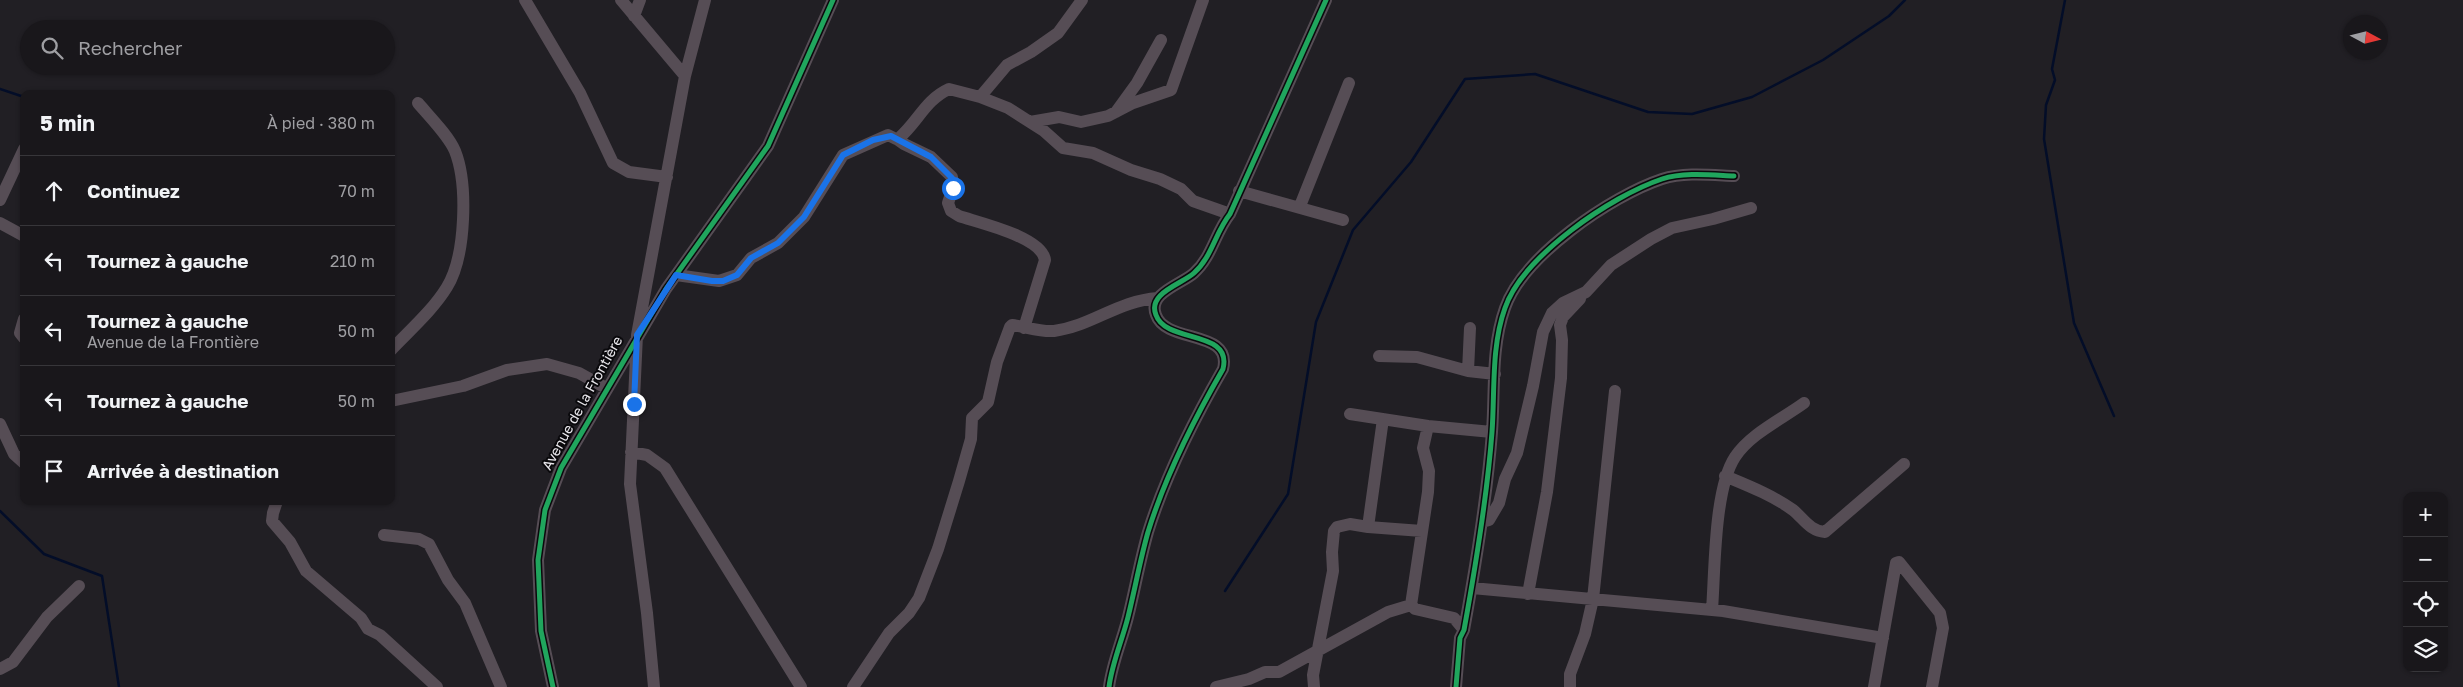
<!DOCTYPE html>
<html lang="fr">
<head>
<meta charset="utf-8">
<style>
  body { margin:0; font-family:"Golos Text",sans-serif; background:#262428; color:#f1f3f6 }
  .controls { position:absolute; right:15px; bottom:15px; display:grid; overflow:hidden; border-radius:10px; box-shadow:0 1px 4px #0004 }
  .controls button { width:45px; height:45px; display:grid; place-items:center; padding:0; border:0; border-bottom:1px solid #37363a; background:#19171b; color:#f1f3f6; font:25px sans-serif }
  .compass { position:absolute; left:2343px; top:15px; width:45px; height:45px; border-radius:50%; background:#19171b; box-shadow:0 1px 4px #0004; rotate:97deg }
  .stop { position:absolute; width:15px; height:15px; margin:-11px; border:4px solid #1a73e8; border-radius:50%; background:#fff }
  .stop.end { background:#1a73e8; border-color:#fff; box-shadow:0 1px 5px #0008 }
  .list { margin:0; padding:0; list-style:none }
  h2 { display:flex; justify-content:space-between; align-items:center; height:65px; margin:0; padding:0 20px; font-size:21px }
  h2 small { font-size:16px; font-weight:400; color:#9f9fa3 }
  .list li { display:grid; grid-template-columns:32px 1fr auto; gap:15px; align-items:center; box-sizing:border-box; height:70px; padding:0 20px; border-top:1px solid #37363a }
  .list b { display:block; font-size:19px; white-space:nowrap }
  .list p { margin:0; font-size:16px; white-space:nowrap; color:#9f9fa3 }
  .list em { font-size:16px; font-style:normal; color:#9f9fa3 }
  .icon { flex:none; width:28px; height:28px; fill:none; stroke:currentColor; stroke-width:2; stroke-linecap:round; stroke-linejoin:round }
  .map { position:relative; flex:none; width:2463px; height:687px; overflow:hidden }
  .search { position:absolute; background:#19171b; box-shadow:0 1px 4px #0004; left:20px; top:20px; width:375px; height:55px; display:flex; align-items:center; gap:12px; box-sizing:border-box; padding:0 18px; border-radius:28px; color:#9f9fa3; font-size:19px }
  .panel { position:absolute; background:#19171b; box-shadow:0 1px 4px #0004; left:20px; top:90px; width:375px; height:415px; border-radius:10px }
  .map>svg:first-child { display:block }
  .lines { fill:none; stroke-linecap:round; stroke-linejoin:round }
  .stream { stroke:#030d28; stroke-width:2.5 }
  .minor { stroke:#564d55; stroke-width:12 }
  .cycleway-casing { stroke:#0a090c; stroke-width:8 }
  .cycleway { stroke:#20a55d; stroke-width:5 }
  .route { stroke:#1a73e8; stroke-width:6 }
  .labels { text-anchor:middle; stroke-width:4; stroke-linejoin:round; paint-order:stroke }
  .street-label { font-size:14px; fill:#e8e6eb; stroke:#0a090c }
</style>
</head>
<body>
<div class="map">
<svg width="2463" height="687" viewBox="0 0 2463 687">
  <rect width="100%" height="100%" fill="#211f24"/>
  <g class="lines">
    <!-- stream -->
    <path class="stream" d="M2065,0L2052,69L2055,80L2046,105L2044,139L2074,323L2114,416
      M0,89L24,97
      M0,511L44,554L102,576L119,687
      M1225,591L1288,494L1316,322L1353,230L1411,162L1465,79L1535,74L1648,112L1692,114L1752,97L1823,60L1889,16L1905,0"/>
    <!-- minor -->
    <path class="minor" d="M525,0L580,93L613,163L629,172L667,177
      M621,0L685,76
      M634,16L640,0
      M980,97L1007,65L1031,52L1058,33L1082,0
      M1116,112L1137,83L1161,40
      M1030,122L1059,117L1081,122L1108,116L1133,103L1171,90L1203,0
      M897,139L904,144L931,157L952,177L953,188L948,203L951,211L959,216C980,223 1042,237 1045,260L1024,328
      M1239,191L1343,220
      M0,200L24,149
      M1300,206L1349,83
      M0,223L24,236
      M676,275L719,281L737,275L751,258L778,243L804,217L843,155L888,135L896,139L899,138C918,122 925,100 949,89L980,97L1008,108L1044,131L1063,148L1093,153L1131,170L1160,179L1181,189L1193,201L1230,214
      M24,319L20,333L24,338
      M391,350C410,330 433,310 447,287C466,256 468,184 455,151C449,136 429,116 418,103
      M1379,356L1417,357L1468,371L1495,374
      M1468,371L1470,328
      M391,401L463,386L507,370L547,364L579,373L606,388
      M1350,414L1428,426L1492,432
      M0,424L14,454L24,463
      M1428,426L1423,448L1429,471L1428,492L1411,605L1415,609L1454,618L1464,630
      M631,452L647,455L665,468L801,687
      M1725,476C1749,486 1772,495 1793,510C1804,519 1810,531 1825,532L1904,464
      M277,501L273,513L272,521L290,542L306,571L361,618L368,629L380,635L437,687
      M1482,522L1489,520L1499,503L1505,479L1517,453L1533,386L1543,332L1552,313L1563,303L1586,292L1611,265L1651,239L1672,228L1713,219L1751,208
      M1368,527L1422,531
      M384,535L419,539L429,544L448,580L465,603L501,687
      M1472,588L1723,611L1883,638
      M1528,594L1547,492L1561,378L1562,340L1560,325L1563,317L1580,299
      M1712,610C1715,570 1714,489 1735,457C1750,434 1782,419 1804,403
      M0,669L13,662L47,617L79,586
      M553,687L541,631L538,560L545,510L561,468L666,289L768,146L833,0
      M654,687L647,613L630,484L637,335L685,76L705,0
      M853,687L889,633L909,613L919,598L938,549L959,481L971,439L972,418L988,402L997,362L1010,327L1012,325C1027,327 1039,332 1054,331C1092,326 1117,301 1158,298
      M1109,687C1112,663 1122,641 1128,617C1135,589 1140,560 1148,532C1166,474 1193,421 1223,369C1233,329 1166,344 1156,315C1147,293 1182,284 1194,273C1212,257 1215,233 1230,214L1326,0
      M1216,687L1249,679L1265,672H1279L1388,612L1411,605
      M1314,687L1313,675L1333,571L1332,552L1334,531L1337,527L1350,524L1368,527L1383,419
      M1456,687L1460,638L1464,630C1476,564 1487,498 1492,432C1495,391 1491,347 1505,308C1523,256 1611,196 1662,179C1684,172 1711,175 1734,176
      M1570,687V674L1585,634L1593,599L1615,391
      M1874,687L1896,563L1899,562L1940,613L1943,628L1932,687"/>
    <!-- cycleway casing -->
    <g class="cycleway-casing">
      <path id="cycleway" d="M553,687L541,631L538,560L545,510L561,468L666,289L768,146L833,0
        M1109,687C1112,663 1122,641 1128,617C1135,589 1140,560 1148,532C1166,474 1193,421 1223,369C1233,329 1166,344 1156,315C1147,293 1182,284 1194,273C1212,257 1215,233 1230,214L1326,0
        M1456,687L1460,638L1464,630C1476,564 1487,498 1492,432C1495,391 1491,347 1505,308C1523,256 1611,196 1662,179C1684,172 1711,175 1734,176"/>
    </g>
    <!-- cycleway -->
    <use href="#cycleway" class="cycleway"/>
  </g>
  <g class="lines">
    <!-- route -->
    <path class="route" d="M634,404L637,335L676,275L712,281H723L737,275L751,258L778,243L804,217L843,155L873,140L891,136L931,157L952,178L953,188"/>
  </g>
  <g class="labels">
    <!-- street labels -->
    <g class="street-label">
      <text transform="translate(582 403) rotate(-61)" y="5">Avenue de la Frontière</text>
    </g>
  </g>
</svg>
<div class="controls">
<button>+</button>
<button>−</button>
<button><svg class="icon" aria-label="locate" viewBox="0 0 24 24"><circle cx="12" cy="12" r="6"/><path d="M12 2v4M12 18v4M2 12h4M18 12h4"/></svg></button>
<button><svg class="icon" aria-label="layers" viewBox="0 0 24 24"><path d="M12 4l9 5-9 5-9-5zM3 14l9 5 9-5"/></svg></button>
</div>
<svg class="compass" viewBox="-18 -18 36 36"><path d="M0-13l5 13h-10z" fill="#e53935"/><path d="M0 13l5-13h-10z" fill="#9f9fa3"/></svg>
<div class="stop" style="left:953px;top:188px"></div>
<div class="stop end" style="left:634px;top:404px"></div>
<div class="search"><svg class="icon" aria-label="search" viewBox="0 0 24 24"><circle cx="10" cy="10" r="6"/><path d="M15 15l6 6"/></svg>Rechercher</div>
<section class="panel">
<h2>5 min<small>À pied · 380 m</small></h2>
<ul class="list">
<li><svg class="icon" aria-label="ahead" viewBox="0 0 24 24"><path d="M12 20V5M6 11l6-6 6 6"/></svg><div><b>Continuez</b></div><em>70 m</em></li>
<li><svg class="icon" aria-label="left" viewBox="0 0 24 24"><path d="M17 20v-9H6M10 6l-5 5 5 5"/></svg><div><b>Tournez à gauche</b></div><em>210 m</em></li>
<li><svg class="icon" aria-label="left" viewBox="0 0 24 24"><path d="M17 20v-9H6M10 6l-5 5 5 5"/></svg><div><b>Tournez à gauche</b><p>Avenue de la Frontière</p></div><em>50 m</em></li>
<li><svg class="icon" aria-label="left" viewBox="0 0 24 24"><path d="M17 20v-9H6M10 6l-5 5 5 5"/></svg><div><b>Tournez à gauche</b></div><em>50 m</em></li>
<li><svg class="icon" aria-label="arrive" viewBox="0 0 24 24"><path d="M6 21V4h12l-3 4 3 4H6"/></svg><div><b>Arrivée à destination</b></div></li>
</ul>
</section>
</div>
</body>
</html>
